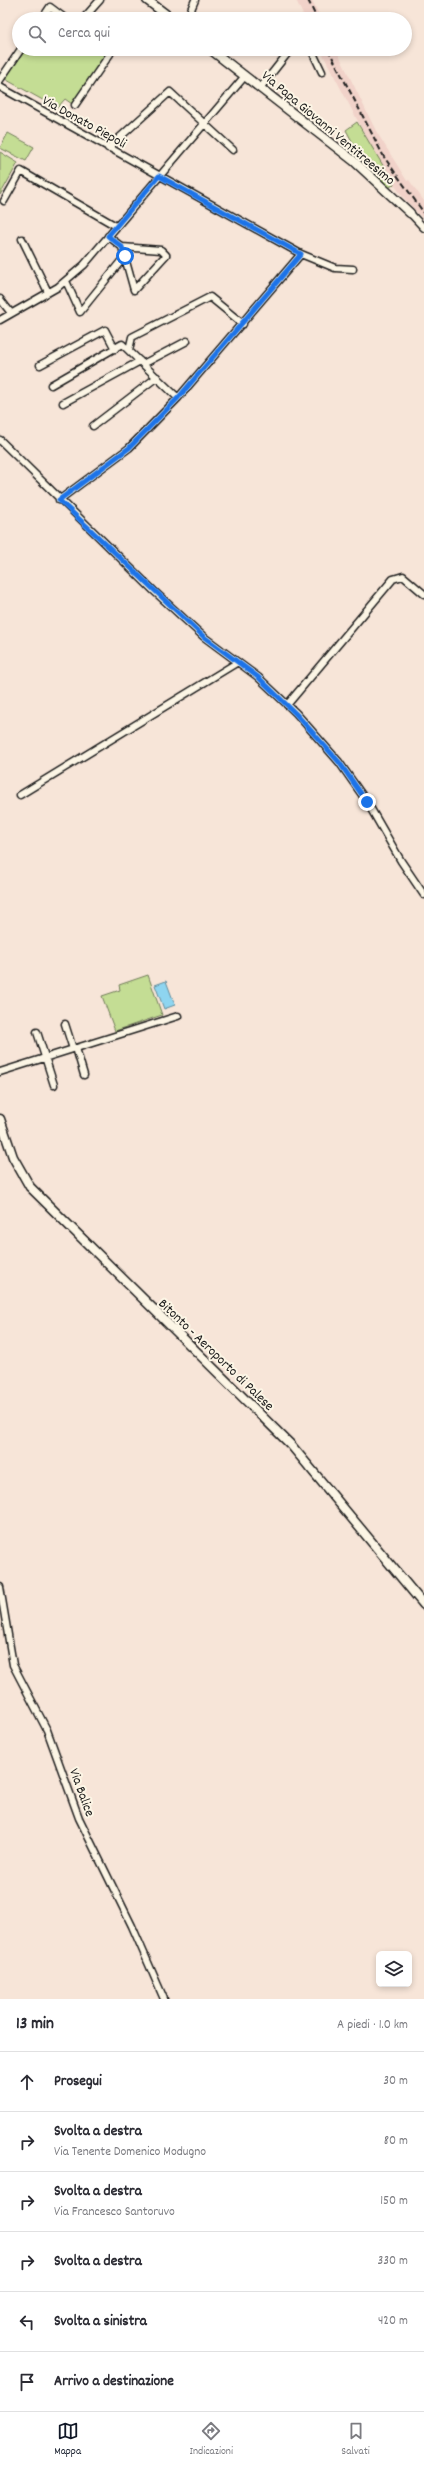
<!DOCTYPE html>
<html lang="it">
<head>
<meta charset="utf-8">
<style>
  body { margin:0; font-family:Dekko,sans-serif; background:#f2f2f3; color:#2b2b33 }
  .controls { position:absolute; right:12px; bottom:12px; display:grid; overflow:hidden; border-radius:6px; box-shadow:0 2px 6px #0003 }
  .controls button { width:36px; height:36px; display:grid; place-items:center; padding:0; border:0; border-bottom:1px solid #e1e1e2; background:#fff; color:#2b2b33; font:20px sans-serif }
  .stop { position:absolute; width:12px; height:12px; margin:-9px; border:3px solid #1a73e8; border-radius:50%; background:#fff }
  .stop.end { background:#1a73e8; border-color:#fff; box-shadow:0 1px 4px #0008 }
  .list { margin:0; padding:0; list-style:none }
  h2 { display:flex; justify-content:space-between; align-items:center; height:52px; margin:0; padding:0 16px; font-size:17px }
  h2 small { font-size:13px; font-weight:400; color:#7c7c81 }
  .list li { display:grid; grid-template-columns:26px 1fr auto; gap:12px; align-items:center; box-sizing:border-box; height:60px; padding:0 16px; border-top:1px solid #e1e1e2 }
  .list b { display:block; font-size:15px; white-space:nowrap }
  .list p { margin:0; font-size:13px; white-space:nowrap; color:#7c7c81 }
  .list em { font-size:13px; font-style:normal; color:#7c7c81 }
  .icon { flex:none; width:22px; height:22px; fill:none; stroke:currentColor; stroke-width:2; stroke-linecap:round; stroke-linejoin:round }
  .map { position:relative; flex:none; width:424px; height:1999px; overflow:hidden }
  .search { position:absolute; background:#fff; box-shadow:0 2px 6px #0003; left:12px; right:12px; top:12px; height:44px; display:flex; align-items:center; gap:10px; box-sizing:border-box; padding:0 14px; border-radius:22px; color:#7c7c81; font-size:15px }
  .sheet { height:412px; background:#fff }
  nav { display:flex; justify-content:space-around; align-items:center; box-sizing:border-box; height:56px; border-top:1px solid #e1e1e2; background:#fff; font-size:11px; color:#7c7c81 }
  nav a { display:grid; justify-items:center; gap:2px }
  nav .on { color:#111827 }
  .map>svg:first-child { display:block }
  .built { fill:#f1d2c9 }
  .green { fill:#c4dd94; stroke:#707c58 }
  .water { fill:#8ed5f0; stroke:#608b9b }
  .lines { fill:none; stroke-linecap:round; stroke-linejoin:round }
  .street-casing { stroke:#1c1c1c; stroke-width:9 }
  .secondary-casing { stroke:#1c1c1c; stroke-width:11 }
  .street { stroke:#fcf5e5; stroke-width:6 }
  .secondary { stroke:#fcf5e5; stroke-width:8 }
  .rail { stroke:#1c1c1c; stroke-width:2; stroke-dasharray:6 3; stroke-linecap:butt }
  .route { stroke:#1a73e8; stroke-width:5 }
  .labels { text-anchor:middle; stroke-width:4; stroke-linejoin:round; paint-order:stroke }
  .street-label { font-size:14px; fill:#1c1c1c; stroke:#fcf5e5 }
</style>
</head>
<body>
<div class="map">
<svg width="424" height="1999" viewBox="0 0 424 1999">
  <rect width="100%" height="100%" fill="#f7e5d8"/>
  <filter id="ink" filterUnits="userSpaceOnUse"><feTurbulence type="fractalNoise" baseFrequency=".025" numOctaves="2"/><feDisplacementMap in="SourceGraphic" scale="8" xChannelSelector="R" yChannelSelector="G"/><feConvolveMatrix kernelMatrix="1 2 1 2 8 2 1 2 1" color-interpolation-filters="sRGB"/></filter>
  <g filter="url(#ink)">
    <!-- built -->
    <path class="built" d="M296,0H312L321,19H305Z
      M320,49H336L376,131L407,181L409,180L424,201V220L403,197L383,169Z"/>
    <!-- green -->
    <path class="green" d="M26,49H98L106,55L72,104L65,99L57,108L5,79Z
      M357,122L394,184L389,188L360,156L346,130Z
      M8,133L34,147L26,161L0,148Z
      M0,152L18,163L0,195Z
      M148,975L162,1015L115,1031L102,996L120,990L119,985Z"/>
    <!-- water -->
    <path class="water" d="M166,981L175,1005L164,1009L155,985Z"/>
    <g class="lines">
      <!-- street casing -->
      <g class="street-casing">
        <path id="street" d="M42,19L50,7L66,19
          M83,19L100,0
          M187,19L195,0
          M311,49L322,72
          M0,80L21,49
          M0,87L301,254L335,268L353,269
          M261,87L291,49
          M75,105L110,54L104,49
          M108,148L170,92L233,150
          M4,201L21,171L116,226
          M410,213L424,228
          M108,236L122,247L134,290L166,255L161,250L122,247
          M22,239L48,292
          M66,281L80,312L125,256
          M0,299L11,313
          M0,320L58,287L84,265L245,76
          M129,350L132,337L210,297L243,324
          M143,364L187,341
          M40,365L105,330L115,349
          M51,385L122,344L178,398
          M63,403L140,361
          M93,426L157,377
          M0,440L154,591L204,637L258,677L296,713L339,762L367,802L401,861L424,895
          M59,500L129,448L178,398L301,254
          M287,705L393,579L403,576L424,594
          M20,795L238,662
          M65,1024L73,1049
          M37,1032L54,1085
          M76,1048L84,1075
          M0,1072L178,1016
          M0,1587L13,1665L47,1730L79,1818L132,1926L164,1999"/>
      </g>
      <!-- secondary casing -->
      <g class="secondary-casing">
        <path id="secondary" d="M147,0L172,19
          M210,49L354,161L410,213
          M0,1119L13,1157L30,1187L291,1445L424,1605"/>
      </g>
      <!-- street -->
      <use href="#street" class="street"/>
      <!-- secondary -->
      <use href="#secondary" class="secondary"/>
      <!-- rail -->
      <path class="rail" d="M308,0L317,19
        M328,49L384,157L424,213"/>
    </g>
  </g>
  <g class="lines" filter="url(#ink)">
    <!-- route -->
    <path class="route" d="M125,256L122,247L108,236L159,176L301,254L178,398L129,448L59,500L204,637L258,677L296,714L339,762L367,802"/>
  </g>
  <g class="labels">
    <!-- street labels -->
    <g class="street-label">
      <text transform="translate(85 121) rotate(29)" y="5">Via Donato Piepoli</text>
      <text transform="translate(329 127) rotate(40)" y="5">Via Papa Giovanni Ventitreesimo</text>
      <text transform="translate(217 1354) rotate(44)" y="5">Bitonto - Aeroporto di Palese</text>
      <text transform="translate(83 1792) rotate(70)" y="5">Via Balice</text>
    </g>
  </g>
</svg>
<div class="controls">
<button><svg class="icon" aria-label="layers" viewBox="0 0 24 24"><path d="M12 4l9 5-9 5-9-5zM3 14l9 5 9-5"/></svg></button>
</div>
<div class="stop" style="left:125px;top:256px"></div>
<div class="stop end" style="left:367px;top:802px"></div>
<div class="search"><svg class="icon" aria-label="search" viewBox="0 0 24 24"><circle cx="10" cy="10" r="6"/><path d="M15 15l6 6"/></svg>Cerca qui</div>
</div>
<section class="sheet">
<h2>13 min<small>A piedi · 1.0 km</small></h2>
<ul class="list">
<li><svg class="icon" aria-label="ahead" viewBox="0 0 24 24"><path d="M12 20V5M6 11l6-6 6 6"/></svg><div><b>Prosegui</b></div><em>30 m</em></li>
<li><svg class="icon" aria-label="right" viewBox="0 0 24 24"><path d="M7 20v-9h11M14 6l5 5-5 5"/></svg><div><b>Svolta a destra</b><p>Via Tenente Domenico Modugno</p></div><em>80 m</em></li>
<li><svg class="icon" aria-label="right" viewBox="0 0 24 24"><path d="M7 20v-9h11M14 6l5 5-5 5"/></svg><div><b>Svolta a destra</b><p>Via Francesco Santoruvo</p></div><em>150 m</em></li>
<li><svg class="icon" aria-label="right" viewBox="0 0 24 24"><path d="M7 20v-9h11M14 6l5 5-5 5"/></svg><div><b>Svolta a destra</b></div><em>330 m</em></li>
<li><svg class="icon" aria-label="left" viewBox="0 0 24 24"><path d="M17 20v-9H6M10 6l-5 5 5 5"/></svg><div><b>Svolta a sinistra</b></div><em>420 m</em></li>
<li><svg class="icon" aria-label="arrive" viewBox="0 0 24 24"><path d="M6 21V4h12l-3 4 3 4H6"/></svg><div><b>Arrivo a destinazione</b></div></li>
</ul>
</section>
<nav>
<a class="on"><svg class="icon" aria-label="map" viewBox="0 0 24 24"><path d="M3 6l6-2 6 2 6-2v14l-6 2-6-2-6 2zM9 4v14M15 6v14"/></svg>Mappa</a>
<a><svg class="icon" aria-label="directions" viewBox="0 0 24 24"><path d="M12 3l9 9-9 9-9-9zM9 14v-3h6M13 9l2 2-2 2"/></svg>Indicazioni</a>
<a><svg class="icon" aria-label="saved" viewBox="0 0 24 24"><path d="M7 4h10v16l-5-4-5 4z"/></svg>Salvati</a>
</nav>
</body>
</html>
